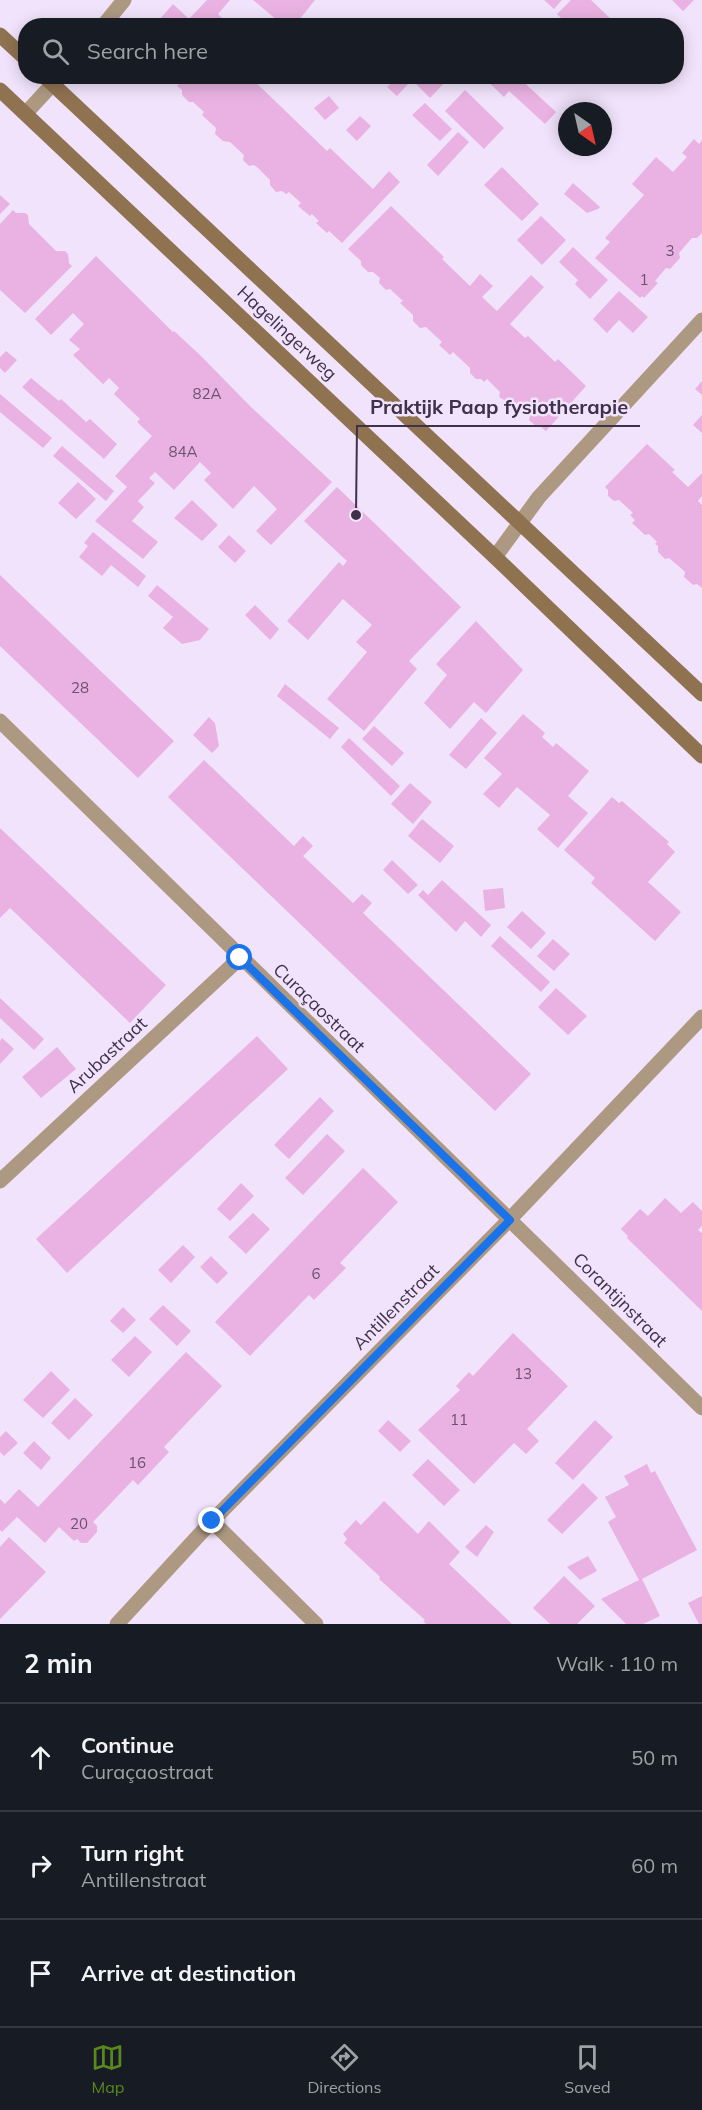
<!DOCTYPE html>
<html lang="en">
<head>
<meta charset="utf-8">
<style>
  body { margin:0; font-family:Mulish,sans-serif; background:#242831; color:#f1f3f6 }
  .compass { position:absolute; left:558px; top:102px; width:54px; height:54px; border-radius:50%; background:#171b24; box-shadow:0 3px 15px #0003; rotate:146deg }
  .stop { position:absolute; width:18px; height:18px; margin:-14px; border:4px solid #1a73e8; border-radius:50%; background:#fff }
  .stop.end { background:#1a73e8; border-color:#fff; box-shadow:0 2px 6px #0008 }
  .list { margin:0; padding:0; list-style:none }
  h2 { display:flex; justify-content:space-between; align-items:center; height:78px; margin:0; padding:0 24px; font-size:26px }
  h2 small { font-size:20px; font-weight:400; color:#9ea1a6 }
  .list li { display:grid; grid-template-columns:39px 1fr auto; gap:18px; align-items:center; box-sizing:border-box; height:108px; padding:0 24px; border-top:2px solid #363941 }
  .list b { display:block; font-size:22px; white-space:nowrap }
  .list p { margin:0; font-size:20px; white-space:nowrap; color:#9ea1a6 }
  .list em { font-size:20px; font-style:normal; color:#9ea1a6 }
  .icon { flex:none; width:33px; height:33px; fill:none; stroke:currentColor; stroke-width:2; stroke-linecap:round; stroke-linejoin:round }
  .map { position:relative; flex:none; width:702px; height:1624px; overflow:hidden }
  .search { position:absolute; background:#171b24; box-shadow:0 3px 15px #0003; left:18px; right:18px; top:18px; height:66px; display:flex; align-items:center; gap:15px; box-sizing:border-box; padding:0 21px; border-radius:24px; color:#9ea1a6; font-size:22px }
  .sheet { height:402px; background:#171b24 }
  nav { display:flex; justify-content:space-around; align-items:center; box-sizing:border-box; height:84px; border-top:2px solid #363941; background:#171b24; font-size:16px; color:#9ea1a6 }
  nav a { display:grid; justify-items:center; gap:3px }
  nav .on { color:#59891c }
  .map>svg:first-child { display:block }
  .building { fill:#e9b2e2 }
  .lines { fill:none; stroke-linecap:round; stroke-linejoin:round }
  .minor { stroke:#ad9982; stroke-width:15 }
  .secondary { stroke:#8f7250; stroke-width:15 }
  .route { stroke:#1a73e8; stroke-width:8 }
  .labels { text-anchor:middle; stroke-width:5; stroke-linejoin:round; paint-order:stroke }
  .number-label { font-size:15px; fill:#6a516f }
  .street-label { font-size:18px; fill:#3f3149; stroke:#f1e3fb }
  .leader { fill:none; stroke:#3f3149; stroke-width:2 }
  .callout-dot { fill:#3f3149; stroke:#f1e3fb; stroke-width:2 }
  .callout-label { font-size:20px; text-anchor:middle; font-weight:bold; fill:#3f3149; stroke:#f1e3fb; stroke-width:5; stroke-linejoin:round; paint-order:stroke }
</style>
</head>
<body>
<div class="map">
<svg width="702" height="1624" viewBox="0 0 702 1624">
  <rect width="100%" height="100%" fill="#f1e3fb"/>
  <!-- building -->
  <path class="building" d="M207,0H230L218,14L230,26H165L159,20L173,4L189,19Z
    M253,0H315L294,26H284Z
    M544,0H562L554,9Z
    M571,0H591L614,22L610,26H569L557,14Z
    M672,0H694L683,11Z
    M268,19L276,26H266Z
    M179,76H249L327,151L330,148L373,189L389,171L400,182L342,243L329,231L327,233L316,223L319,221L312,214L310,216L298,206L301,203L289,192L286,194L282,191L276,192L270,185V180L258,168L254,165L249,166L243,160L244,155L230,142L223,141L215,134L216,128L202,115L204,112L193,102H189L182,95V90L177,86L182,80Z
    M398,76H405L410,82L397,96L387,87Z
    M412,76H451L430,98L410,78Z
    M482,76H517L556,112L545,124L509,91L504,97Z
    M465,90L504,128L484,149L445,111Z
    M329,96L339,108L325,120L314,108Z
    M425,103L452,129L440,141L412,115Z
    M360,116L371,126L357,141L346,130Z
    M458,132L469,142L438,176L427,165Z
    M694,139L699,144L702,140V233L697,238H692L679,253L680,258L670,269L666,268L655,281L658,283L644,298L642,296L640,298L595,258L610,242L605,238L644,195L632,184L656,157L673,172L687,157L682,153Z
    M502,167L539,204L522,221L484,185Z
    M573,183L600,207L598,209L587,213L564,194Z
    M0,195L10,204L0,214Z
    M391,206L444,257L442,259L470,286L480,274L493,286L482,297L497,311L531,275L544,287L510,324L525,338L528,336L555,362L558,359L586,386L546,431L541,427H537L529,420L530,416L517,403L514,406L499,397L500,392L487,379L484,382L481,379H476L470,373V368L453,352L450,355L439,345L442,342L426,327L420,328L413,321V315L400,303L403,301L390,289L386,290L379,283L380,278L373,272H368L361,265V261L348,249Z
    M13,210L16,213H25L28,215L29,224L56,251H65L68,254L69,263L72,266L25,313L0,290V224Z
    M541,216L566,240L542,265L517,240Z
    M573,247L608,280L590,299L575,284L578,280L559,262Z
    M96,256L173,332L174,331L200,355L251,407L332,482L271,545L256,531L277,509L254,486L233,509L204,480L211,473L200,462L174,490L155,472L149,478L155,483L138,501L144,507L132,521L158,542L143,559L95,521L127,487L115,476L152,436L137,422L140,419L114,394L119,388L109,378L103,384L73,355L80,349L69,340L84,324L73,313L51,335L35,319Z
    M619,291L648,317L633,333L619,320L607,333L593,319Z
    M6,351L17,360L5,373L0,368V357Z
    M31,378L59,401L61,399L86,422L90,419L117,444L104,459L22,387Z
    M702,381V395L695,389Z
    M0,394L52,438L43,448L0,412Z
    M702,415V433L693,425Z
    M647,444L675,470L672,472L688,487L702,473V496L698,501L702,505V588L697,584L693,585L684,577L685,572L683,570L669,558L665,559L658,552V546L655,544L657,542L649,534L645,535L632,523L635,520L630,515L633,513L619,500L614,501L608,496V490L605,487Z
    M62,446L114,491L106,501L53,456Z
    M78,482L96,499L76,519L58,503Z
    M337,487L461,607L409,661L417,669L364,731L327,699L367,652L356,642L372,625L343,599L308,640L287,621L339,562L343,566L347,561L304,521Z
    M192,500L218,525L202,541L174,518Z
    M93,532L146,576L138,587L111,565L102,576L79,557L88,546L84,543Z
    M229,535L246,551L235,563L218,547Z
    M0,575L174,741L138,778L0,646Z
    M157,585L209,629L200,640L182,644L163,628L173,617L148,596Z
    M255,605L279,629L270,640L245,615Z
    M476,621L523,670L486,713L474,702L450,729L424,703L447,675L436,664Z
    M285,684L339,728L330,739L277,696Z
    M523,714L545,733L542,737L552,746L553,747L556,743L589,771L568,796L588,813L558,848L537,829L550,815L517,787L499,808L483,794L502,774L484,758Z
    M209,717L215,723L219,746L212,753L193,735Z
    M481,718L497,733L466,769L449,755Z
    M374,726L404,753L392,766L362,739Z
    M349,738L400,786L391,796L341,747Z
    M204,760L294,846L303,836L313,846L303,856L353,903L362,894L372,903L363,913L531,1074L495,1111L168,797Z
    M410,783L432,802L413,824L391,804Z
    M612,797L619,803L622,801L669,842L667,844L675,852L648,882L681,912L655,941L591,883L595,878L564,850Z
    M422,819L454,846L440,863L408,836Z
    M0,828L166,985L130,1023L10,908L0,918Z
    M392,860L418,885L408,894L383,870Z
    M442,880L491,925L481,937L465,921L456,932L418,895L423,890L428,895Z
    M503,888L505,908L485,911L483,890Z
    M522,911L546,933L531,949L507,927Z
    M500,936L550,982L541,992L491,946Z
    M553,939L570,954L554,971L537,956Z
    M556,988L587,1016L568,1035L538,1007Z
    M0,998L44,1039L34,1050L0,1018Z
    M257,1036L288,1069L67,1273L36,1239Z
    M2,1038L14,1049L0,1064V1041Z
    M57,1047L76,1069L41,1098L22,1077Z
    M320,1097L334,1111L289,1159L274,1145Z
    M327,1134L345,1151L303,1195L285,1178Z
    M363,1168L398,1202L340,1263L346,1268L314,1300L309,1295L250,1356L215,1322Z
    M241,1183L254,1196L230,1221L217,1209Z
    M665,1198L681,1213L693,1202L702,1211V1226L698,1230L702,1233V1311L627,1238L628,1236L621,1229L640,1209L648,1216Z
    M253,1213L270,1229L246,1254L228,1237Z
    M183,1245L195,1257L171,1283L158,1270Z
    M211,1256L228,1273L217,1284L200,1267Z
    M163,1305L191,1331L177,1346L149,1319Z
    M123,1307L136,1320L123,1333L110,1321Z
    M513,1333L568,1386L527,1429L539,1441L526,1454L514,1443L474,1484L418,1430L460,1390L456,1386L469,1372L473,1376Z
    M135,1336L152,1352L129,1377L111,1360Z
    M186,1352L222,1386L164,1447L169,1452L138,1485L133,1480L93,1522L97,1526V1532L87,1543H81L77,1539L74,1541L59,1527L45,1543L17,1517L2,1532L0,1530V1499L5,1504L19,1489L38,1507Z
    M51,1371L70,1390L43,1418L23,1400Z
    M75,1398L93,1415L69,1440L51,1423Z
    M388,1420L411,1441L400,1452L378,1431Z
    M595,1420L613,1437L573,1480L555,1463Z
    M6,1431L18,1443L4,1456L0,1452V1437Z
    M34,1441L51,1458L41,1470L23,1453Z
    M428,1459L460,1490L444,1506L412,1475Z
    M647,1464L651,1473L655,1471L697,1550L642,1579L660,1616L643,1624H626L601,1599L639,1580L608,1522L616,1517L605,1497L629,1485L624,1476Z
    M583,1483L598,1498L562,1534L547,1520Z
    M384,1501L418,1534L429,1521L460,1552L449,1564L512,1624H426L423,1621L425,1620L379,1579L380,1577L378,1575L344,1543L347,1539L343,1534L356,1520L361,1525Z
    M486,1525L494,1532L477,1557L465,1547Z
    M9,1537L46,1572L0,1619V1547Z
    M588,1556L597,1571L580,1580L567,1567Z
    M564,1576L595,1606L577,1624H550L533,1608Z
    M702,1596V1624H699L688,1603Z"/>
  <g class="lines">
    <!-- minor -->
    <path class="minor" d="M103,26L124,0
      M26,113L60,76
      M495,557L539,497L702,320
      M0,721L702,1408
      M0,1181L240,958
      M212,1521L316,1624
      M117,1624L212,1521L510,1219L702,1017"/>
    <!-- secondary -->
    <path class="secondary" d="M0,35L26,59
      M44,76L702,694
      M0,90L495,557L702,756"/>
  </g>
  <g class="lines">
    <!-- route -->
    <path class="route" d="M212,1521L510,1220L240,958"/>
  </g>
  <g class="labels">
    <!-- number labels -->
    <g class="number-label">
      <text x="670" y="256">3</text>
      <text x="644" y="285">1</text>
      <text x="207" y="399">82A</text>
      <text x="183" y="457">84A</text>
      <text x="80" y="693">28</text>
      <text x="316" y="1279">6</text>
      <text x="523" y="1379">13</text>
      <text x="459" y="1425">11</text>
      <text x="137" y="1468">16</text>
      <text x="79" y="1529">20</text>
    </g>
    <!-- street labels -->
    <g class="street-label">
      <text transform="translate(287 333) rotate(43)" y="6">Hagelingerweg</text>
      <text transform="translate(319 1008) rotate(44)" y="6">Curaçaostraat</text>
      <text transform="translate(107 1055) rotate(-43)" y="6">Arubastraat</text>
      <text transform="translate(620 1300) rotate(45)" y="6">Corantijnstraat</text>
      <text transform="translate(396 1307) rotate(-45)" y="6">Antillenstraat</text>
    </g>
  </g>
  <!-- callouts -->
  <path class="leader" d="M356 515L357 426H640"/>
  <circle class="callout-dot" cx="356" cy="515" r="6"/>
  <g class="callout-label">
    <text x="499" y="414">Praktijk Paap fysiotherapie</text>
  </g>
</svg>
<svg class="compass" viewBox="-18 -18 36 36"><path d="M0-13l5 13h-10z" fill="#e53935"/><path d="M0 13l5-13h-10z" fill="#9ea1a6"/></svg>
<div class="stop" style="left:240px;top:958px"></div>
<div class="stop end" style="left:212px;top:1521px"></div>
<div class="search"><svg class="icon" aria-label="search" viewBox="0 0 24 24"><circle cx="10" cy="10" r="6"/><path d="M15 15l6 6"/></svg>Search here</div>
</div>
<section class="sheet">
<h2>2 min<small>Walk · 110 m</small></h2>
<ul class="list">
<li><svg class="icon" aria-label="ahead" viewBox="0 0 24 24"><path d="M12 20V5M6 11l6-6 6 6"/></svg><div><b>Continue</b><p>Curaçaostraat</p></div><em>50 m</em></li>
<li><svg class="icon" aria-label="right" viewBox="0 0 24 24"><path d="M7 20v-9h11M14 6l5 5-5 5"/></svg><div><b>Turn right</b><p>Antillenstraat</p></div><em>60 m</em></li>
<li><svg class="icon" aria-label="arrive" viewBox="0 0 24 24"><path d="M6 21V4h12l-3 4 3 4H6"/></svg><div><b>Arrive at destination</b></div></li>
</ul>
</section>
<nav>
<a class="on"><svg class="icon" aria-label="map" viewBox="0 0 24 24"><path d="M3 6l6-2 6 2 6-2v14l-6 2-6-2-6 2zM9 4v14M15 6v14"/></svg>Map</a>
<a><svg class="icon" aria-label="directions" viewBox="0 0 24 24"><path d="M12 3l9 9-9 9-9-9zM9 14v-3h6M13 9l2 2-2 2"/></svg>Directions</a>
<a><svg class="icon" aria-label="saved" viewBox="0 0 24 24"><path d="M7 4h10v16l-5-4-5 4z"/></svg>Saved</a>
</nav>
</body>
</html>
